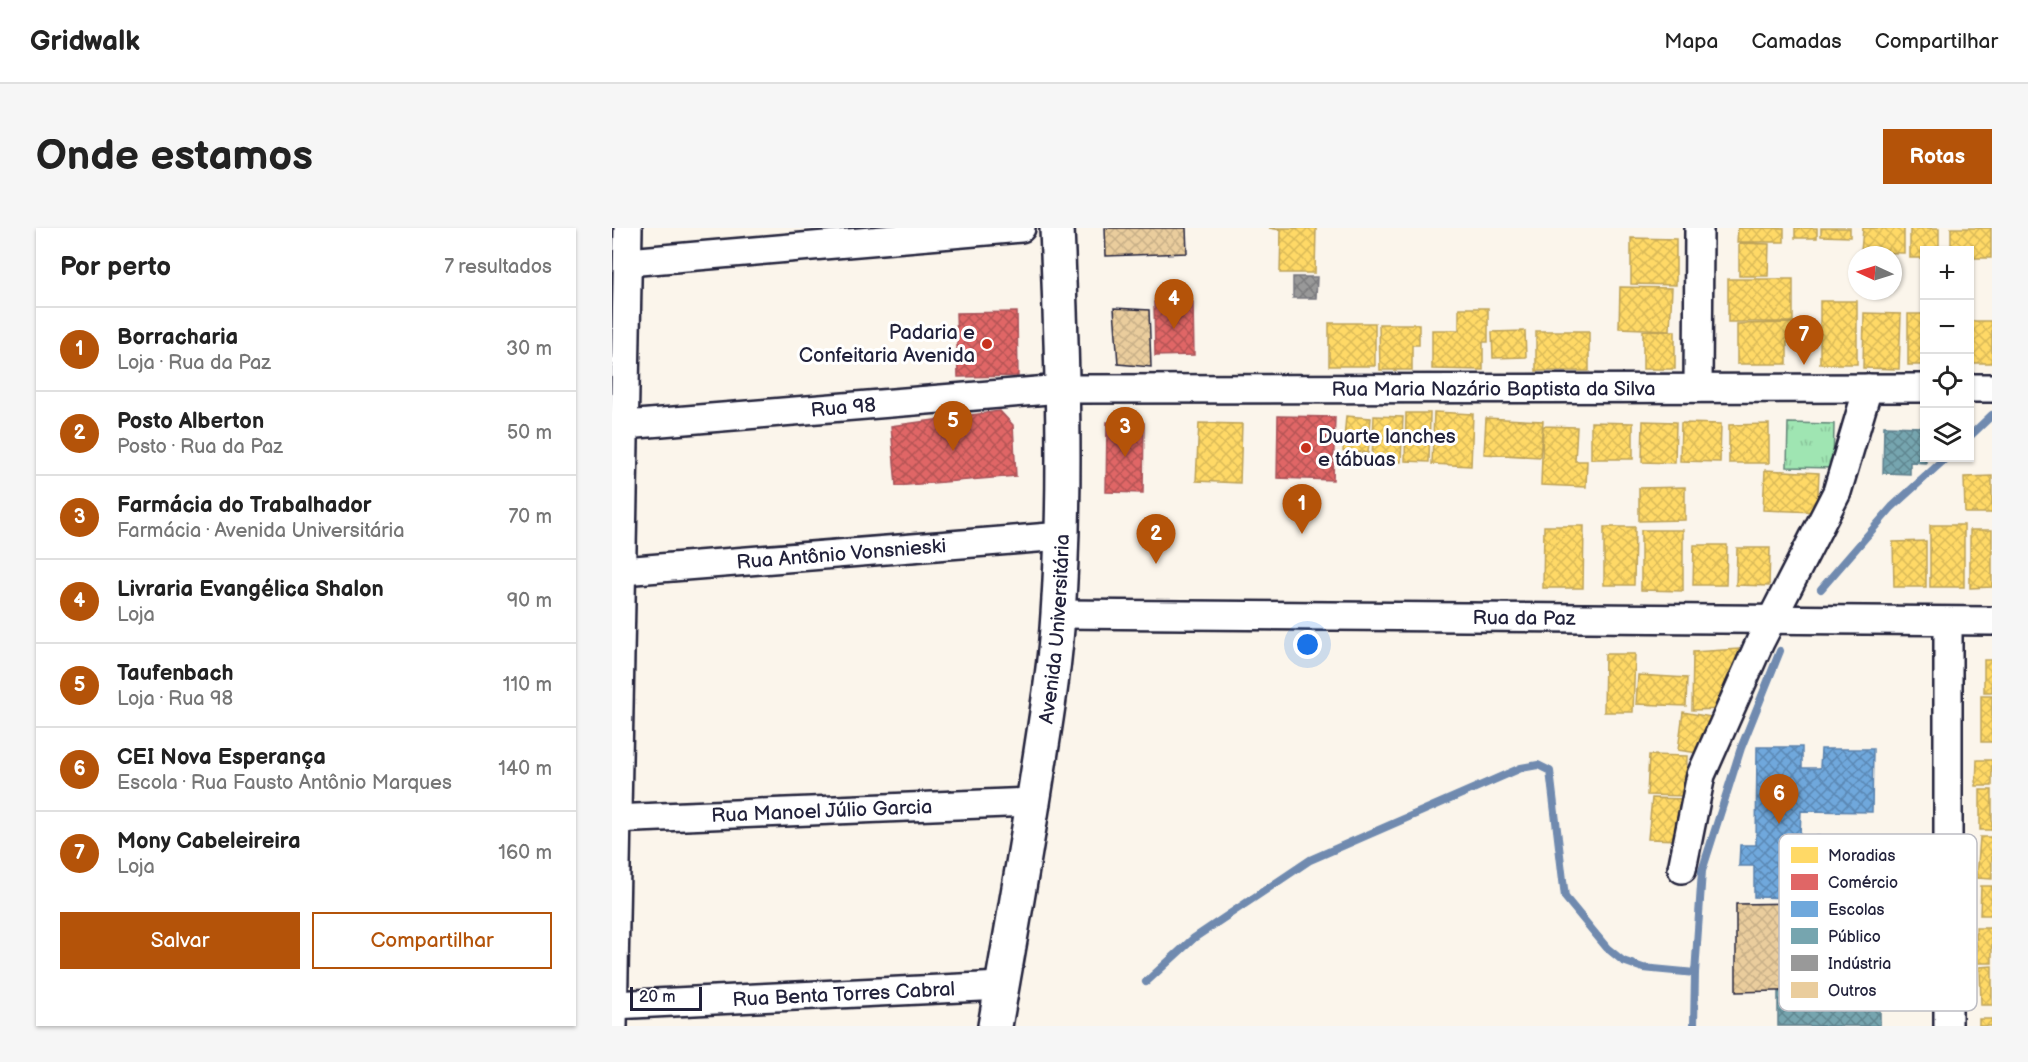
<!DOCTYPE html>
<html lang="pt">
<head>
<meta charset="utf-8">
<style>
  body { margin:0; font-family:"Balsamiq Sans",sans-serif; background:#f6f6f6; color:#222 }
  .controls { position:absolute; right:18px; top:18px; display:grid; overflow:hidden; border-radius:0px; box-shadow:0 2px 4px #0004 }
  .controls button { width:54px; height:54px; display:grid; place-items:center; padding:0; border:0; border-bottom:2px solid #e0e0e0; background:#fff; color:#222; font:30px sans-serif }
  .compass { position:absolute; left:1236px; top:18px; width:54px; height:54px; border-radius:50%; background:#fff; box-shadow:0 2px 4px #0004; rotate:274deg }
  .scale { position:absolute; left:18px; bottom:15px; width:72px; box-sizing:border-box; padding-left:6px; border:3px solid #22223b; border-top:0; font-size:16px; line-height:21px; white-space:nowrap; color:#22223b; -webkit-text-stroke:4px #fff; paint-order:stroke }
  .you { position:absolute; left:696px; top:417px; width:21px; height:21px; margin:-15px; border:4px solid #fff; border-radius:50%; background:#1a73e8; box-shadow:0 0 0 9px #1a73e833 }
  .badge { display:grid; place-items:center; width:39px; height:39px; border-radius:50%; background:#b45309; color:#fff; font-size:20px; font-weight:700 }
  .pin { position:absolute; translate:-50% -50px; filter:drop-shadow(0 2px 3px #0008) }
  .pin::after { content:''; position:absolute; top:32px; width:21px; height:18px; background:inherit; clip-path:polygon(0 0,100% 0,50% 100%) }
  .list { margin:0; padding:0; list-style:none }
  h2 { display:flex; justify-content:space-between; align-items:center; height:78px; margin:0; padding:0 24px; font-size:26px }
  h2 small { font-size:20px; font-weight:400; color:#767676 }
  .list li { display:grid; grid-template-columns:39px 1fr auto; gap:18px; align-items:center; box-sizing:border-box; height:84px; padding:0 24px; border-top:2px solid #e0e0e0 }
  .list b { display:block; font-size:22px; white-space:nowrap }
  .list p { margin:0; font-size:20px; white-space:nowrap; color:#767676 }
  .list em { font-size:20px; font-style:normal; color:#767676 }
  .actions { display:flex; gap:12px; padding:18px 24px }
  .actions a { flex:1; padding:14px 0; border:2px solid #b45309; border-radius:0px; text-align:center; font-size:21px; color:#b45309 }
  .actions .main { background:#b45309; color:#fff }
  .icon { flex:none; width:33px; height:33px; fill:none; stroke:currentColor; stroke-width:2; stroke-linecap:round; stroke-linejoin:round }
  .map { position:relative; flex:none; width:1380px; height:798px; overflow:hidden; border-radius:0px }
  header { display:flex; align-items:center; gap:36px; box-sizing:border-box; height:84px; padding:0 30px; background:#fff; border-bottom:2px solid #e0e0e0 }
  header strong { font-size:28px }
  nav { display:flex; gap:33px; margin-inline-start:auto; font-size:21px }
  .intro { display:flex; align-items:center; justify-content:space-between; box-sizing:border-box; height:144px; padding:0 36px }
  h1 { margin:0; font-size:42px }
  .button { padding:15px 27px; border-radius:0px; background:#b45309; color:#fff; font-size:21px; font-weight:700 }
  main { display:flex; gap:36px; padding:0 36px }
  aside { flex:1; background:#fff; border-radius:0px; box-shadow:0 2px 4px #0004 }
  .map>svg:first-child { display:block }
  .grass { fill:url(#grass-tufts); stroke:#608476; stroke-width:1.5 }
  .homes { fill:url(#homes-cross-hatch); stroke:#bda259; stroke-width:1.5 }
  .shops { fill:url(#shops-cross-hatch); stroke:#a75259; stroke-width:1.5 }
  .schools { fill:url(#schools-cross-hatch); stroke:#5880ac; stroke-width:1.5 }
  .public { fill:url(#public-cross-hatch); stroke:#5d7e8c; stroke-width:1.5 }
  .industry { fill:url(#industry-cross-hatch); stroke:#75757d; stroke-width:1.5 }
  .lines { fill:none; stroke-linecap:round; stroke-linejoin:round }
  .stream { stroke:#6f8aaf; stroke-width:8 }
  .building { fill:url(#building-cross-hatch); stroke:#22223b; stroke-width:1.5 }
  .minor-casing { stroke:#22223b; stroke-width:32 }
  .secondary-casing { stroke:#22223b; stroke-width:38 }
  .minor { stroke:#fff; stroke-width:27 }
  .secondary { stroke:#fff; stroke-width:33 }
  .poi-dot { fill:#c8321e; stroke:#fff; stroke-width:2 }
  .labels { text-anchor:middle; stroke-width:6; stroke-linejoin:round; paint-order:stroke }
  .poi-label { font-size:20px; fill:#22223b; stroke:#fff; text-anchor:end }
  .street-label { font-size:20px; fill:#22223b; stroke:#fff }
  .key { fill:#fff; stroke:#bdbdc4; stroke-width:1.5 }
  .key-label { font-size:16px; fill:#22223b }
</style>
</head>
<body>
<header>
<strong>Gridwalk</strong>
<nav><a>Mapa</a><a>Camadas</a><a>Compartilhar</a></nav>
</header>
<div class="intro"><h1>Onde estamos</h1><a class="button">Rotas</a></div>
<main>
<aside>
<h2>Por perto<small>7 resultados</small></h2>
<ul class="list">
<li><span class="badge">1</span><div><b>Borracharia</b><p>Loja · Rua da Paz</p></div><em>30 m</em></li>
<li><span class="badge">2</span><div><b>Posto Alberton</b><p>Posto · Rua da Paz</p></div><em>50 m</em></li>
<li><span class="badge">3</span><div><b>Farmácia do Trabalhador</b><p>Farmácia · Avenida Universitária</p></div><em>70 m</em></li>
<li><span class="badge">4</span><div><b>Livraria Evangélica Shalon</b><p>Loja</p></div><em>90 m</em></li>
<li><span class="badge">5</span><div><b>Taufenbach</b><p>Loja · Rua 98</p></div><em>110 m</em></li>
<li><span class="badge">6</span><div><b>CEI Nova Esperança</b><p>Escola · Rua Fausto Antônio Marques</p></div><em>140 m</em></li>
<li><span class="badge">7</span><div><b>Mony Cabeleireira</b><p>Loja</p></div><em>160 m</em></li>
</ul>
<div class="actions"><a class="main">Salvar</a><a>Compartilhar</a></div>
</aside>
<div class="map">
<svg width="1380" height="798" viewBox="0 0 1380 798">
  <defs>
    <pattern id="grass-tufts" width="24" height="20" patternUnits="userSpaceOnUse" patternTransform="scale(1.5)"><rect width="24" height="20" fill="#9fe5b2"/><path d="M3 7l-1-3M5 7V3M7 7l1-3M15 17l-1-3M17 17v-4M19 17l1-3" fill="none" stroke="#89c49a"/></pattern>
    <pattern id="homes-cross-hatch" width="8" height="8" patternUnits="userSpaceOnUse" patternTransform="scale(1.5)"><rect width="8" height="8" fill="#ffd966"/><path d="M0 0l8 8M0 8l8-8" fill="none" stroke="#daba59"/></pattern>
    <pattern id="shops-cross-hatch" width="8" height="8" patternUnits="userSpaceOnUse" patternTransform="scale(1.5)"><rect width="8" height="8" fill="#e06666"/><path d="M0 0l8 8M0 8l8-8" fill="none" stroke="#b55455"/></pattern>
    <pattern id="schools-cross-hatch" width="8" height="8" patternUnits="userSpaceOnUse" patternTransform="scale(1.5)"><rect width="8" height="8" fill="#6fa8dc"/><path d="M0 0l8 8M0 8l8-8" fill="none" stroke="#5b88b4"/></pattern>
    <pattern id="public-cross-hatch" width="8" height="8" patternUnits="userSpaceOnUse" patternTransform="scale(1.5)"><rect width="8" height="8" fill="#76a5af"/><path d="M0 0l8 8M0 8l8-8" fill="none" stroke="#608690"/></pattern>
    <pattern id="industry-cross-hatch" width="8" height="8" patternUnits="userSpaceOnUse" patternTransform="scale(1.5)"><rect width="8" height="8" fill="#999"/><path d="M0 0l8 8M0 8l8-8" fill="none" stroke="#7c7c7e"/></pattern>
    <pattern id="building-cross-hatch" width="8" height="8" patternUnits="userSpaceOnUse" patternTransform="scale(1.5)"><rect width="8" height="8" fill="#eacd9d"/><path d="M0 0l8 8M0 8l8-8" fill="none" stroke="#c8b088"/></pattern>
  </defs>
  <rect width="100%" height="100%" fill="#fbf5eb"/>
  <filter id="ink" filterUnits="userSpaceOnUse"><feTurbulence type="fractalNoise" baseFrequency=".0167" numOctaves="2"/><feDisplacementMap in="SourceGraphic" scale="12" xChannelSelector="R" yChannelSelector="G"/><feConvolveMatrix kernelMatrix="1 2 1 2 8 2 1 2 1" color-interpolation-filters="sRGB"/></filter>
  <g filter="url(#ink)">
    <!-- grass -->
    <path class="grass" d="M1176,195L1222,196L1221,240L1175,239Z"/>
    <!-- homes -->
    <path class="homes" d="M657,0H704L703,45H668L669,2Z
      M1126,0H1172V14H1125Z
      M1183,0H1205V10H1183Z
      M1209,0H1238V9L1209,8Z
      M1251,0H1292V25L1249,24Z
      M1298,0H1327V22H1312V30H1298Z
      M1339,0H1379V30H1358V22H1339Z
      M1019,10L1064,11V57L1019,56Z
      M1127,15L1157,16L1156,48H1127Z
      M1116,51H1181V94H1116Z
      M1008,59L1060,60L1058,102L1007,100Z
      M1208,73H1245V136H1208Z
      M847,80H876V114H871V142L820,141V102H847Z
      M1252,85L1289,86L1287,141L1251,140Z
      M1296,86H1312V137H1296Z
      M1358,93H1380V135H1358Z
      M717,95H763V138H717Z
      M1184,95V114H1175V136H1125V96Z
      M767,96H807V117H800V142H768Z
      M1031,102L1063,103V141H1031Z
      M913,103L914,129L881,130L880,104Z
      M924,103H977V143H924Z
      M822,184L861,186L859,238L820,236Z
      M794,185H818L817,234L793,233Z
      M734,188L759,190L756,225L731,223Z
      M762,188L791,189L789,234L760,232Z
      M874,190L931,193L928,229L872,226Z
      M1031,193L1064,194L1063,235L1030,234Z
      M979,194L1021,195V231H979Z
      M587,195L630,196L628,255L584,253Z
      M1069,195L1109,196L1108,234L1068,233Z
      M1157,196V235H1117V197Z
      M931,198L965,199L963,233H975L974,259L929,257Z
      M1153,242L1207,245L1205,284L1151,282Z
      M1380,248V285H1353L1352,249Z
      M1073,259V292L1027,293V260Z
      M1318,297H1352V359H1318Z
      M932,298H972L971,360H931Z
      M992,299H1023L1022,357H992Z
      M1029,302H1071V363L1029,362Z
      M1358,302H1380V359L1358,360Z
      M1314,313V359H1282L1281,314Z
      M1082,317H1115L1114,357H1081Z
      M1125,320H1158L1157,358L1124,357Z
      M1127,421L1125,457L1113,481L1080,482L1081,424Z
      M993,426H1023L1021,484H992Z
      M1372,432H1380V464H1372Z
      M1026,447L1075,450L1074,478L1024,476Z
      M1369,468H1380V514H1369Z
      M1071,484L1105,490L1093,526L1066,522Z
      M1037,527L1075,528L1074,568L1035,567Z
      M1365,532H1380V558H1364Z
      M1368,562H1380V602H1368Z
      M1040,570L1073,571L1069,612L1036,611Z
      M1368,609H1380V651L1365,650Z
      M1369,658H1380V687H1368Z
      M1364,700H1380V735H1365Z
      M1380,738V777H1369L1368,739Z
      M1367,791H1380V798H1367Z"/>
    <!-- shops -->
    <path class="shops" d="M542,74H581L582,127L543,128Z
      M405,84L406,148L346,149L344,85Z
      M388,183L401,197L404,248L284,258L279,198Z
      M666,188L723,189L721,252L665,250Z
      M495,194L532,195L531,265L494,264Z"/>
    <!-- schools -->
    <path class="schools" d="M1145,519H1190V540H1208L1209,521H1261L1260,584L1189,583L1188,608H1220L1219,654H1190V670L1142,669V638H1127L1128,617H1144Z"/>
    <!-- public -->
    <path class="public" d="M1272,198L1312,199L1314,235L1298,234V246L1271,245Z
      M1268,761V798H1166V763Z"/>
    <!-- industry -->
    <path class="industry" d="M681,49H705L704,70H681Z"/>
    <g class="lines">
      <!-- stream -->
      <path class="stream" d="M1358,208L1380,187
        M1209,361L1280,279L1334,230
        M534,754L582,710L698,632L909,540L926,537L938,543L953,669L995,720L1011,733L1031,740L1083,745
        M1082,798L1083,745L1090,643L1129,520L1168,423"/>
    </g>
    <!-- building -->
    <path class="building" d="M493,0H574L575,25L494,28Z
      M502,80L537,82L539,139L506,136Z
      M1204,675L1205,762L1124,764V676Z"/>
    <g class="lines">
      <!-- minor casing -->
      <g class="minor-casing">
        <g id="minor">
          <path d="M16,34L409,0"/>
          <path d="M1086,160L1087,0"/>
          <path d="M1358,160H1380"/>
          <path id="s1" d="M13,197L449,161L1312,160"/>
          <path id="s2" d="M10,343L450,308"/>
          <path id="s3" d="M446,386L1380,393"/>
          <path id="s4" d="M0,591L421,574"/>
          <path d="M1070,641L1089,547L1148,414L1225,264L1256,160"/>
          <path id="s5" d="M1,777L390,758"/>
          <path d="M1,798L16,0"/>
          <path d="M1336,798V393"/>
        </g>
      </g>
      <!-- secondary casing -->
      <g class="secondary-casing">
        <g id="secondary">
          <path id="s6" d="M383,798C398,713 413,628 426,543C434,491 443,438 446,386C455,259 450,127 445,0"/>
        </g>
      </g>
      <!-- minor -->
      <use href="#minor" class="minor"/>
      <!-- secondary -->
      <use href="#secondary" class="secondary"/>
    </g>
  </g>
  <!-- markers -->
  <g class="poi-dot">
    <circle cx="375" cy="116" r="6"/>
    <circle cx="694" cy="220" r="6"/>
  </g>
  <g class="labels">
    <!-- poi labels -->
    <g class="poi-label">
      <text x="363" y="111">Padaria e<tspan x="363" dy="23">Confeitaria Avenida</tspan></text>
      <text x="706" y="215" text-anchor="start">Duarte lanches<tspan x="706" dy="23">e tábuas</tspan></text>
    </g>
    <!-- street labels -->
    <g class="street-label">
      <text dy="7" stroke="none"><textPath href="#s1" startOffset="870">Rua Maria Nazário Baptista da Silva</textPath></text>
      <text dy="7" stroke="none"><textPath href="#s1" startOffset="219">Rua 98</textPath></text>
      <text dy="7" stroke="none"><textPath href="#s2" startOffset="220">Rua Antônio Vonsnieski</textPath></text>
      <text dy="7" stroke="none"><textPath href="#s3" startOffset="466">Rua da Paz</textPath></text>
      <text dy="7" stroke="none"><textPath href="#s6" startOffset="402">Avenida Universitária</textPath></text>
      <text dy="7" stroke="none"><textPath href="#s4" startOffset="210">Rua Manoel Júlio Garcia</textPath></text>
      <text dy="7" stroke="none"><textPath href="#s5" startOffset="231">Rua Benta Torres Cabral</textPath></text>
    </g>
  </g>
  <!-- legend -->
  <rect x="1167" y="606" width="198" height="177" rx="9" class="key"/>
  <rect x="1179" y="619" width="27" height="16" fill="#ffd966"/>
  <rect x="1179" y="646" width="27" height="16" fill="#e06666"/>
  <rect x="1179" y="673" width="27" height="16" fill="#6fa8dc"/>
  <rect x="1179" y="700" width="27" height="16" fill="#76a5af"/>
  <rect x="1179" y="727" width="27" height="16" fill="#999"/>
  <rect x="1179" y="754" width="27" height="16" fill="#eacd9d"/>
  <g class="key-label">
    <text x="1216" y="633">Moradias</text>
    <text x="1216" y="660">Comércio</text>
    <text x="1216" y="687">Escolas</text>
    <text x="1216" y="714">Público</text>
    <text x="1216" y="741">Indústria</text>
    <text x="1216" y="768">Outros</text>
  </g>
</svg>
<div class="controls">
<button>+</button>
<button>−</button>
<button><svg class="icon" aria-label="locate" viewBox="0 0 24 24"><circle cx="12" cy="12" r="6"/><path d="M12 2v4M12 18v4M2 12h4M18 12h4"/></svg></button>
<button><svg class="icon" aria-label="layers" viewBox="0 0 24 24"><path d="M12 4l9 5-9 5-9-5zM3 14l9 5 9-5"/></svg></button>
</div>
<svg class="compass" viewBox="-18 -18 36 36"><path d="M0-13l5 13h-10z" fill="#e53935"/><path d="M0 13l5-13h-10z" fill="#767676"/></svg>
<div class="scale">20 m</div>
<div class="you"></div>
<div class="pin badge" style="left:690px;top:306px">1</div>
<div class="pin badge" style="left:544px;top:336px">2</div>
<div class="pin badge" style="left:513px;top:229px">3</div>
<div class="pin badge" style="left:562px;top:101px">4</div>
<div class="pin badge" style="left:341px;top:223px">5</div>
<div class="pin badge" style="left:1167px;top:596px">6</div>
<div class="pin badge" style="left:1192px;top:137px">7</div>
</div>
</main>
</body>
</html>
